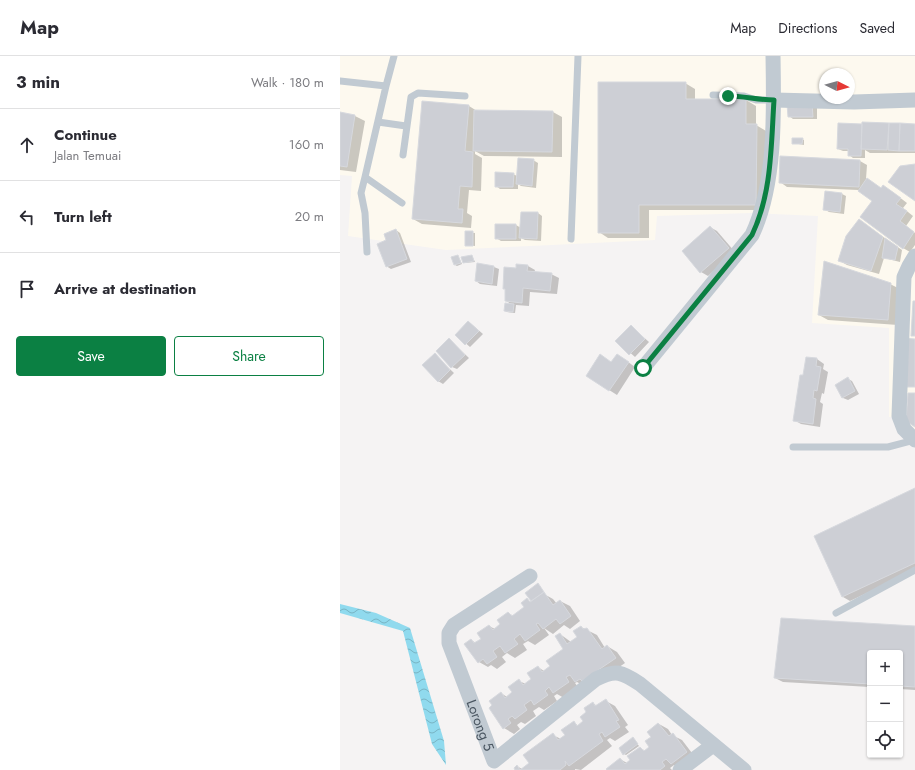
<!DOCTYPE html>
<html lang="en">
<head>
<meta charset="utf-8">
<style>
  body { margin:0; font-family:Jost,sans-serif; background:#f2f2f3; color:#2b2b33 }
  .controls { position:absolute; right:12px; bottom:12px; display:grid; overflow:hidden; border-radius:4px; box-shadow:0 1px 3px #0004 }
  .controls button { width:36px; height:36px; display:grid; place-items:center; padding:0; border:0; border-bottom:1px solid #e1e1e2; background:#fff; color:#2b2b33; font:20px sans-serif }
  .compass { position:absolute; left:479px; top:12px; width:36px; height:36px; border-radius:50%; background:#fff; box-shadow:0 1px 3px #0004; rotate:95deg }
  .stop { position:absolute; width:12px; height:12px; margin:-9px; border:3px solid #0b8043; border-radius:50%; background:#fff }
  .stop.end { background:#0b8043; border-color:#fff; box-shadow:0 1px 4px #0008 }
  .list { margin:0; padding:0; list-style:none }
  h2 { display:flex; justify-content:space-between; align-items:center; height:52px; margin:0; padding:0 16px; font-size:17px }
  h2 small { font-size:13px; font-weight:400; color:#7c7c81 }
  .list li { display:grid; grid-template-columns:26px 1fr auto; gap:12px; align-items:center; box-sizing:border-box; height:72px; padding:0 16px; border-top:1px solid #e1e1e2 }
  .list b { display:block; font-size:15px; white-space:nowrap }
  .list p { margin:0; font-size:13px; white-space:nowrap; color:#7c7c81 }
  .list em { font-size:13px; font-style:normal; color:#7c7c81 }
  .actions { display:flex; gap:8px; padding:12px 16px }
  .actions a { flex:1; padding:9px 0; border:1px solid #0b8043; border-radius:4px; text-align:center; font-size:14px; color:#0b8043 }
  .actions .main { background:#0b8043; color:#fff }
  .icon { flex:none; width:22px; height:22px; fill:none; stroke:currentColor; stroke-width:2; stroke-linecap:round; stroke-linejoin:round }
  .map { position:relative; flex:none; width:575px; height:714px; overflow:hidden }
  header { display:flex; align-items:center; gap:24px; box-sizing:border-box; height:56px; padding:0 20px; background:#fff; border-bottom:1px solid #e1e1e2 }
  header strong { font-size:19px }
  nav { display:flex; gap:22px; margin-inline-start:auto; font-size:14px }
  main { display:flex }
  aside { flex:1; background:#fff }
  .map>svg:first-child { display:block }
  .commercial { fill:#fdf9ef; fill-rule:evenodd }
  .water { fill:url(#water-waves) }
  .shadow { fill:#0003 }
  .building { fill:#cdcfd5; stroke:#d7d9de }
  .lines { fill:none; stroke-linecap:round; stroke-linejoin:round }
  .service { stroke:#c1cad2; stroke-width:7 }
  .minor { stroke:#c1cad2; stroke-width:15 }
  .route { stroke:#0b8043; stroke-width:5 }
  .labels { text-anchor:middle; stroke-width:3; stroke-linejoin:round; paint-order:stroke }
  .street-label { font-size:14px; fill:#4a5661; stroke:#fff }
</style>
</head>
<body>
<header>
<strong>Map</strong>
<nav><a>Map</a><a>Directions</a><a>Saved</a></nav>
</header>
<main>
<aside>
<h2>3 min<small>Walk · 180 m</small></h2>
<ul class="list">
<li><svg class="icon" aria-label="ahead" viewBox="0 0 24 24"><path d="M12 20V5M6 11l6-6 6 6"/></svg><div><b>Continue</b><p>Jalan Temuai</p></div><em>160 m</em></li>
<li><svg class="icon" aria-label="left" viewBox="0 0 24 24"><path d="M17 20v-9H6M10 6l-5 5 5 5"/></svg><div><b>Turn left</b></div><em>20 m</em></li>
<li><svg class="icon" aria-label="arrive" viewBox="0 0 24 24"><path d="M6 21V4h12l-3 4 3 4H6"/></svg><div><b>Arrive at destination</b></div></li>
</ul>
<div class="actions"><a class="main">Save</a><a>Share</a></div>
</aside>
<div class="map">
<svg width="575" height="714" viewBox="0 0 575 714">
  <defs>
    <pattern id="water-waves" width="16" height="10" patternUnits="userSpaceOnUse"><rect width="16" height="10" fill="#90daee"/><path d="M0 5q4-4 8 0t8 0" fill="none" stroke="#78b4c4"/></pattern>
  </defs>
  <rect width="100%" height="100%" fill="#f5f3f3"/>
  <!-- commercial -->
  <path class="commercial" d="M0,0H575V377L563,360L549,361V272L472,267L478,160L412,157L317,160L315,184L212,189L106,194L8,180L12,120L0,119ZM485,18H509V42H485Z"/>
  <!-- water -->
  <path class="water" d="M0,548L36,557L70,572L104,685L106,709L92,688L63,575L0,557Z"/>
  <!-- shadow -->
  <path class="shadow" d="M345,27L355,33V44H406L416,50V69L426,75V154H309V182H268L259,176Z
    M472,48L477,51V63H453L449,60Z
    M129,50L137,55L213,56L222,61V101L144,100L135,95V98L142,102L141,135L129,134L127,157L132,160L131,172L82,168L73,163Z
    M0,57L15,60L25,65L16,116L0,114Z
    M548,68L575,69V97H530L525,94V102H513L509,99V95H503L498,93Z
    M462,83L464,84V89L453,87Z
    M193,104L198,107L196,132L181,130L178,128V133H160L156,130L173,118L177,120Z
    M520,105L527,109L526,123L542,133L550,134L567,147L563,152L573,160L566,170L575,177V189L570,196L563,192L533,145L518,134L447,131L440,126Z
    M502,138L506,140L504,158L489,156L484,153Z
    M198,157L202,160L201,185L185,184L181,182V185H161L156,182V169H176L181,172Z
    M519,164L562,194L560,206L544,202L539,218L507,209L500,205Z
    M370,171L377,175L395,196L368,220L361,216Z
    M56,174L60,177L71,206L51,213L46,210L47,185Z
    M126,176L135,177V190L126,189Z
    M118,200L122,208L117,210L115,209Z
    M132,200L135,206L124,207Z
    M188,210L195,214L194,217L211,218L219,222L217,238L190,236L189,250L176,249L175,257L167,256L165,255L173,249L166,245L177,213Z
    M154,211L159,213L157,230L140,228L136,225Z
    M550,228L560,233L558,269L488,264L479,259Z
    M129,266L143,278L130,291L116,279Z
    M291,270L309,286L295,301L277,285Z
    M110,284L129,302L117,313L112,311Z
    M95,299L114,317L103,328L98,325Z
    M467,302L477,303L484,308L483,313L488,316L484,338L482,337L480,346L483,348L480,371L461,368L454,364Z
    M284,303L295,311L277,339L247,320L272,307Z
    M508,323L512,325L519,338L508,344L503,342L496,329Z
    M575,433V514L510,545L503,541L475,481Z
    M200,530L204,538L213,543L217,548L220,545L230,550L240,565L230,573L224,569L213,578L204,572L209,579L195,589L188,585L183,588L187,594L175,602L167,597L162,601L166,606L157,613L151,609L148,611L139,606L131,584L136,587L142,583L149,570L155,573L161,569L168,557L174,560L186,551L187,544L192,546L194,545L192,544Z
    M241,571L257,579L265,592L267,590L277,596L285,607L252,630L246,631L237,626L235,627L238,631L224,642L217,638L214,640L217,645L204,654L199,651L193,655L196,660L185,668L181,666L177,669L180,673L174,678L164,672L161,637L167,641L174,636L179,625L186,628L193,623L198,611L204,615L211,611L225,593L220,578L231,586L238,581Z
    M575,571V634L560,633V597H530V631L443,626L435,622Z
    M266,645L275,650L288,669L285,671L289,676L275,685L270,682L267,684L272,690L241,714L235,713V714H177V710L182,713L190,708L213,679L221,683L226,679L234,667L239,670L245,665L253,647L257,650Z
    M319,668L328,673L332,679L342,684L355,701L341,713L334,709L330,712L332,714H268L280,703L287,707L300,692L306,695L311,691Z
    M294,683L299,690L286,699L284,698Z"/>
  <!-- building -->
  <path class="building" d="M258,26H346V43H406V68H417L416,149H299V177H258Z
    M82,45L129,49L125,95L133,96L132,131L120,130L118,153H123L122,167L72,163Z
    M472,47L473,61H448L447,48Z
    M134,54L213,55L212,96L133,95Z
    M0,56L15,59L7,111L0,110Z
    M522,66L549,67L547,94L521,93Z
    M498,67L522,68L521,100H508V93H497Z
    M549,67H560L559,95L548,94Z
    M560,67L575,68V95H559Z
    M452,82H463L462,88H452Z
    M440,100L520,104L519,131L439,127Z
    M178,102L194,103L192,130L176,128Z
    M575,108V145L548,126L560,110Z
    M155,116L174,117L173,131H155Z
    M527,122L541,132L543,129L561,142L556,148L567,155L560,165L574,176L563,193L520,161L532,145L518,135Z
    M485,135L502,137L500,156L483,154Z
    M181,156H198L197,183L179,182Z
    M519,163L543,181L531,215L498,205L506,180Z
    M155,168H176V183H155Z
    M370,170L389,192L360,217L342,195Z
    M56,173L67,203L46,211L37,188L46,184L44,178Z
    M125,175H133V190H125Z
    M545,182L558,191L555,204L542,202Z
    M118,199L121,207L114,209L111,201Z
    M132,199L134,205L123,207L121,201Z
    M484,205L551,227L548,264L478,259Z
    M137,207L154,210L152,228L135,225Z
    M176,208L188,209L187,215L212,217L210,235L183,232L182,247L165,245V233H163L164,211L176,212Z
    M573,245H575V280H571Z
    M165,247L174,248L173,256L164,255Z
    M128,265L139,275L125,289L115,279Z
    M291,269L305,283L289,299L275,285Z
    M109,282L125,299L111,312L96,295Z
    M563,282L575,283V331H567Z
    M95,297L110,314L98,326L82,309Z
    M260,298L271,306L277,298L289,306L269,335L246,320Z
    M466,301L477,302L476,310L481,311L477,335L474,334L473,342L476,343L473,368L453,365L460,319H463Z
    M508,321L515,335L502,342L495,329Z
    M568,337H575V371L566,365Z
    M575,432V507L502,541L474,480Z
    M198,527L204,536L191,545L185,537Z
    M204,536L213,549L220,544L231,560L220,568L216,563L203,573L198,567L196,568L200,574L185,585L180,578L174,583L178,588L165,597L160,590L153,595L157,601L147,608L143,603L138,607L124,588L131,583L134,587L141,583L137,577L149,569L153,574L160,568L157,564L168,556L172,560L184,551L181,547L187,542L190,546Z
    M441,562L575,570V631L560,630V597H530V628L434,622Z
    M241,570L243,573L247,572L262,593L267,589L276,602L242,625L240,623L235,626L230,619L226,621L229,626L213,637L209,631L205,635L208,639L194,649L191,644L184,649L187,654L175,663L172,660L168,663L171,667L163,673L149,652L152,649L149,645L161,636L165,642L172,636L168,631L179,623L183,629L191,623L187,617L198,610L202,616L210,610L206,605L223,593L215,580L220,577L227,588L237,581L233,575Z
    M266,643L279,664L276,665L280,671L265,681L262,676L259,678L263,685L229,710L225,705L226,709L220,714H175L174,712L177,709L180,714L189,707L183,699L213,677L218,684L225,679L221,674L234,665L237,670L243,665L240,661L246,656L244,652L253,646L255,650Z
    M318,667L329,680L333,677L347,696L331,708L326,703L322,706L325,710L320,714H267L266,713L280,702L285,708L290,704L287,700L300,691L304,695L309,691L305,685L311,681L307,676Z
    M293,681L298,688L283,699L279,692Z"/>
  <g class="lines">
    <!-- service -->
    <path class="service" d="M0,25L46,30L54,0
      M46,30L25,121L62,147
      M373,39L404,40L416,44H434
      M38,66L66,70
      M63,99L71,41L78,37L125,40
      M25,121L21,137L25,157L27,196
      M231,183L238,0
      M453,391H548L575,384
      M496,557L575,514"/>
    <!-- minor -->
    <g class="minor">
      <path d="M434,44L514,46L575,44"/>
      <path d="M575,200L569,210L564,221L559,360L564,373L575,384"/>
      <path d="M303,312L412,179C436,129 434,56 433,0"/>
      <path id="s1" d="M190,520L114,569L109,577V587L154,705L256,623C276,613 282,616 300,628L404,714"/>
      <path d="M340,714L373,689"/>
    </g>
  </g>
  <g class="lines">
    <!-- route -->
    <path class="route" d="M303,312L412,179C432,137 431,90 434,44C418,44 404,40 388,40"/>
  </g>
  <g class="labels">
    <!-- street labels -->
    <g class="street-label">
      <text dy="5" stroke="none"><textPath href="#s1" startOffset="198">Lorong 5</textPath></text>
    </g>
  </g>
</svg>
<div class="controls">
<button>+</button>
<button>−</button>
<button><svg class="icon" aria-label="locate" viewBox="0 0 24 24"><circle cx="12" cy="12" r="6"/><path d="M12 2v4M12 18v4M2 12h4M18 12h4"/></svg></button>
</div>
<svg class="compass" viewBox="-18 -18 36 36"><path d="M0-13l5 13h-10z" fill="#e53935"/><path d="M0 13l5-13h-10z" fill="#7c7c81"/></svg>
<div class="stop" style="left:303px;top:312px"></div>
<div class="stop end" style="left:388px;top:40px"></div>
</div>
</main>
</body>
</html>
